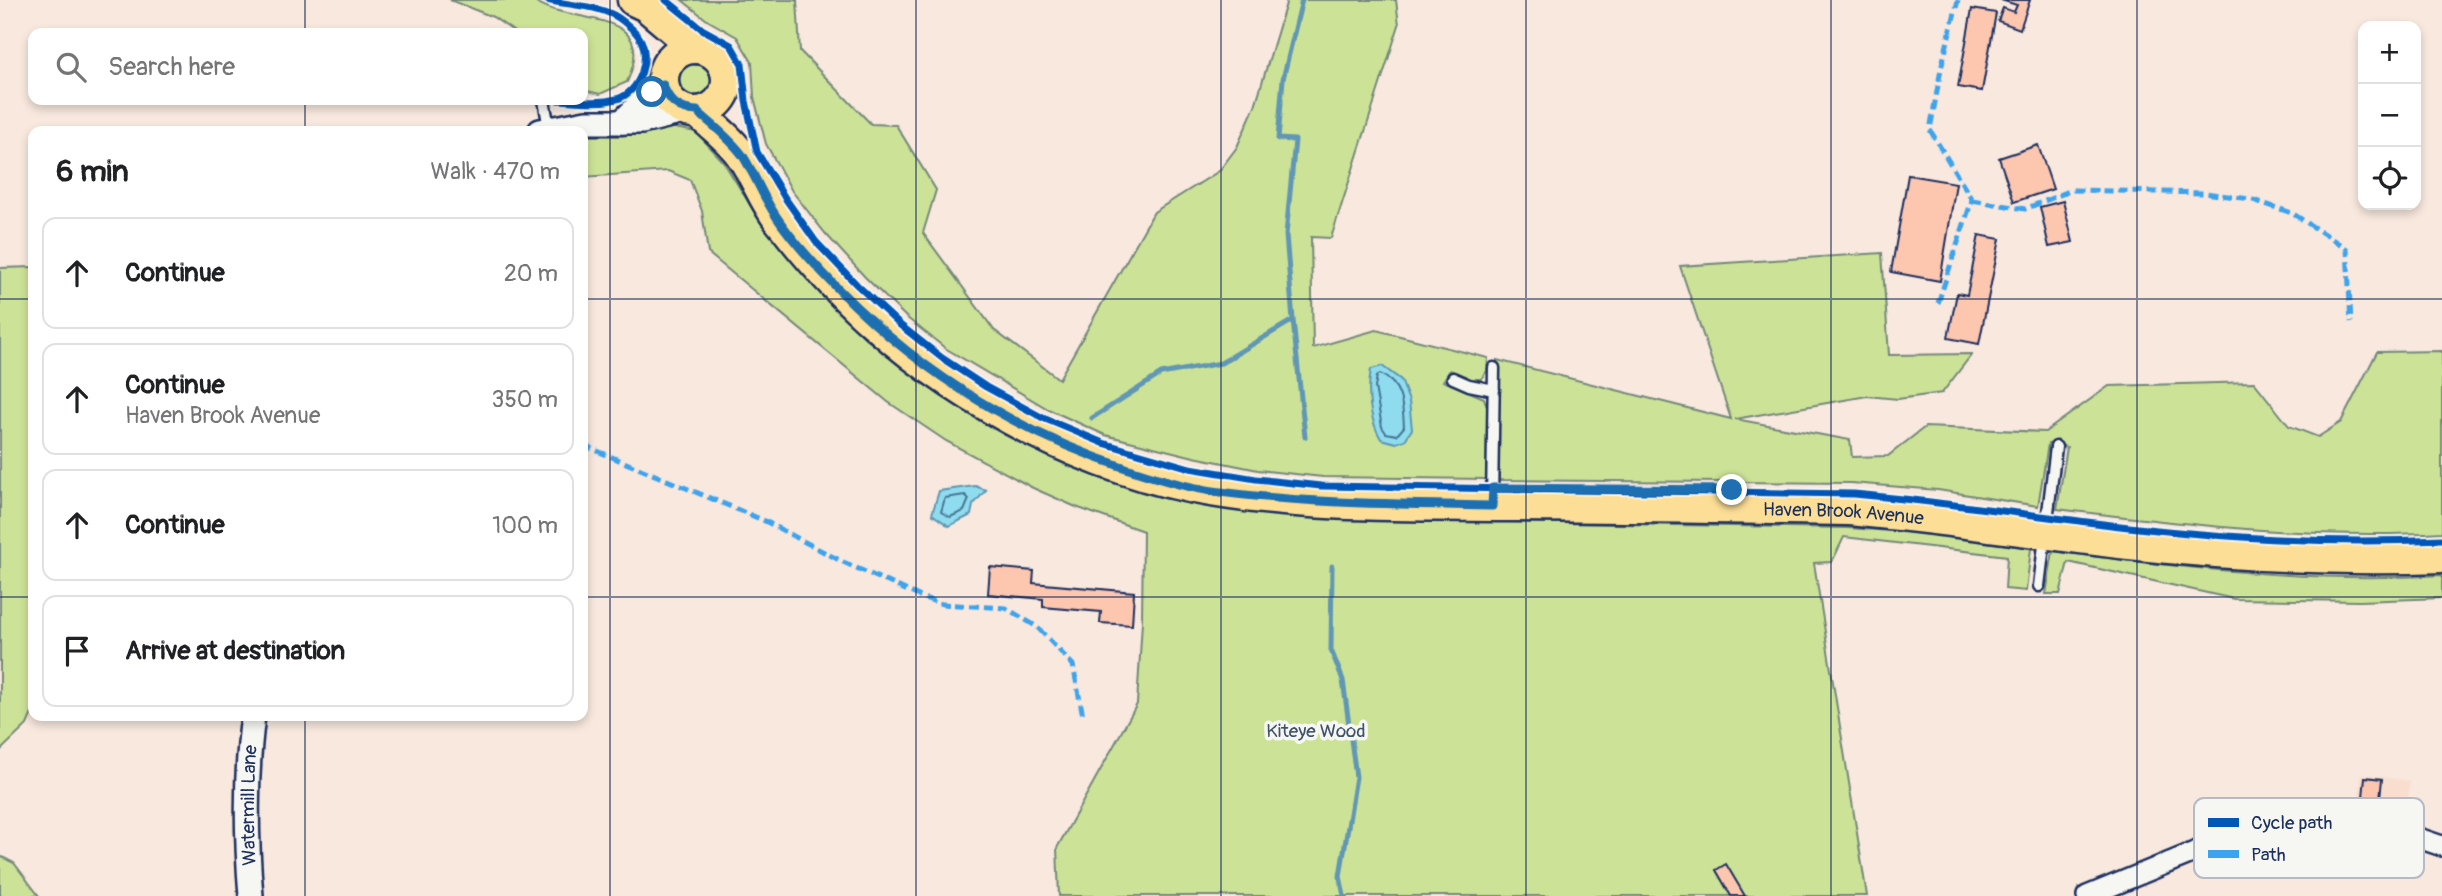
<!DOCTYPE html>
<html lang="en">
<head>
<meta charset="utf-8">
<style>
  body { margin:0; font-family:Pangolin,sans-serif; background:#f6f6f6; color:#202124 }
  .controls { position:absolute; right:21px; top:21px; display:grid; overflow:hidden; border-radius:14px; box-shadow:0 4px 10px #0003 }
  .controls button { width:63px; height:63px; display:grid; place-items:center; padding:0; border:0; border-bottom:2px solid #e0e0e0; background:#fff; color:#202124; font:35px sans-serif }
  .stop { position:absolute; width:21px; height:21px; margin:-16px; border:5px solid #1f6fb2; border-radius:50%; background:#fff }
  .stop.end { background:#1f6fb2; border-color:#fff; box-shadow:0 2px 7px #0008 }
  .list { margin:0; padding:0; list-style:none }
  h2 { display:flex; justify-content:space-between; align-items:center; height:91px; margin:0; padding:0 28px; font-size:30px }
  h2 small { font-size:23px; font-weight:400; color:#757577 }
  .list li { display:grid; grid-template-columns:46px 1fr auto; gap:21px; align-items:center; box-sizing:border-box; height:112px; margin:0 14px 14px; padding:0 14px; border:2px solid #e0e0e0; border-radius:14px }
  .list b { display:block; font-size:26px; white-space:nowrap }
  .list p { margin:0; font-size:23px; white-space:nowrap; color:#757577 }
  .list em { font-size:23px; font-style:normal; color:#757577 }
  .icon { flex:none; width:38px; height:38px; fill:none; stroke:currentColor; stroke-width:2; stroke-linecap:round; stroke-linejoin:round }
  .map { position:relative; flex:none; width:2442px; height:896px; overflow:hidden }
  .search { position:absolute; background:#fff; box-shadow:0 4px 10px #0003; left:28px; top:28px; width:560px; height:77px; display:flex; align-items:center; gap:18px; box-sizing:border-box; padding:0 24px; border-radius:14px; color:#757577; font-size:26px }
  .panel { position:absolute; background:#fff; box-shadow:0 4px 10px #0003; left:28px; top:126px; width:560px; height:595px; border-radius:14px }
  .map>svg:first-child { display:block }
  .built { fill:#f9ded0 }
  .green { fill:#cce297; stroke:#74887a; stroke-width:2 }
  .water { fill:#8edced; stroke:#6097b4; stroke-width:2 }
  .lines { fill:none; stroke-linecap:round; stroke-linejoin:round }
  .shore { stroke:#497497; stroke-width:2 }
  .stream { stroke:#6097b4; stroke-width:5 }
  .building { fill:#fcc6af; stroke:#1b2f5e; stroke-width:2 }
  .service-casing { stroke:#1b2f5e; stroke-width:15 }
  .minor-casing { stroke:#1b2f5e; stroke-width:24 }
  .tertiary-casing { stroke:#1b2f5e; stroke-width:28 }
  .primary-casing { stroke:#1b2f5e; stroke-width:35 }
  .service { stroke:#f6f6f2; stroke-width:10 }
  .minor { stroke:#f6f6f2; stroke-width:19 }
  .tertiary { stroke:#f6f6f2; stroke-width:23 }
  .primary { stroke:#fcde96; stroke-width:30 }
  .quiet { stroke:#3da3ed; stroke-width:5; stroke-dasharray:10 5; stroke-linecap:butt }
  .cycleway-casing { stroke:#f6f6f2; stroke-width:11 }
  .cycleway { stroke:#0057b8; stroke-width:7 }
  .route { stroke:#1f6fb2; stroke-width:9 }
  .grid { fill:none; stroke:#1b2f5e; stroke-width:2; stroke-opacity:0.55 }
  .labels { text-anchor:middle; stroke-width:7; stroke-linejoin:round; paint-order:stroke }
  .street-label { font-size:19px; fill:#1b2f5e; stroke:#f6f6f2 }
  .park-label { font-size:19px; fill:#3e5369; stroke:#f6f6f2 }
  .key { fill:#f6f6f2; stroke:#b4bac6; stroke-width:2 }
  .key-label { font-size:19px; fill:#1b2f5e }
</style>
</head>
<body>
<div class="map">
<svg width="2442" height="896" viewBox="0 0 2442 896">
  <rect width="100%" height="100%" fill="#f8e8de"/>
  <filter id="ink" filterUnits="userSpaceOnUse"><feTurbulence type="fractalNoise" baseFrequency=".0143" numOctaves="2"/><feDisplacementMap in="SourceGraphic" scale="14" xChannelSelector="R" yChannelSelector="G"/><feConvolveMatrix kernelMatrix="1 2 1 2 8 2 1 2 1" color-interpolation-filters="sRGB"/></filter>
  <g filter="url(#ink)">
    <!-- built -->
    <path class="built" d="M2361,774L2410,781L2405,826L2358,810Z"/>
    <!-- green -->
    <path class="green" d="M450,0C475,0 502,0 527,0C538,1 547,9 558,11C599,22 655,20 627,82L600,94L583,90V33H516L493,17Z
      M682,0H797L800,51L871,124L896,125L936,190L923,233L994,330L1059,379L1154,212L1219,171L1237,147L1255,106L1287,0H1396L1399,25L1331,238L1311,237L1313,348L1376,330L1488,358L1487,371L1481,379H1470L1450,370L1443,381L1484,398L1488,410L1487,479L1323,477L1258,470L1194,457L1105,435L1048,409L945,348L906,317L865,277L825,233L792,191L766,144L754,97L752,62L737,37L707,20Z
      M671 80a24 24 0 1 1 48 0a24 24 0 1 1-48 0Z
      M669,127L696,132L723,161L755,213L812,284L866,339L919,379L975,415L1030,446L1090,472L1146,491L1208,507L1327,519L1847,528L1922,533L2031,548L2026,591L2005,589L2007,556L1844,537L1832,562L1814,563L1867,896H1059L1057,848L1137,704L1142,622L1143,531L1076,507L1033,488L946,441L888,402L708,253L702,211L690,180L668,171L583,177V136H622Z
      M1882,253L1889,355L1972,354L1942,393L1898,399L1867,396L1735,419L1850,440L1852,457L1888,456L1925,427L2045,432L2109,386L2254,382L2289,426L2318,437L2341,422L2377,352L2442,351V532C2314,540 2184,524 2057,509L2067,447L2048,444L2038,506L1938,490L1851,483L1499,480L1497,360L1731,419L1680,266Z
      M33,267V711L27,725L0,751V268Z
      M2053,551C2182,568 2312,583 2442,575V598L2360,601L2234,599L2068,562L2060,594H2046Z
      M0,856L14,863L39,896H0Z"/>
    <!-- water -->
    <path class="water" d="M1382,366L1401,380L1409,401L1412,429L1405,440L1396,443L1381,439C1369,419 1367,391 1371,369Z
      M975,486L986,490L973,505L971,515L949,526L932,514L939,491Z"/>
    <g class="lines">
      <!-- shore -->
      <path class="shore" d="M1380,374C1402,383 1403,406 1404,427L1397,435L1386,433L1382,427L1375,387L1377,376Z
        M965,495L969,499L964,511L950,517L941,512L945,498Z"/>
      <!-- stream -->
      <path class="stream" d="M1293,320L1305,437
        M1092,418L1161,374L1221,363L1293,320L1286,235L1295,140L1278,139L1283,79L1302,0
        M1332,566L1331,650L1343,680L1356,777L1340,876L1344,896"/>
    </g>
    <!-- building -->
    <path class="building" d="M2001,0H2030L2020,29L1998,21L2003,8L2014,12L2017,5Z
      M1972,9L1996,13L1982,91L1958,87Z
      M2038,145L2053,189L2014,202L1999,158Z
      M1908,175L1956,183L1940,281L1891,272Z
      M2063,201L2073,242L2049,247L2040,207Z
      M1979,235L2000,239L1979,344L1948,338L1957,293L1967,295Z
      M990,567L1034,571L1033,583L1134,592L1132,625L1100,623L1101,612L1043,607V599L988,594Z
      M2365,777L2382,779L2380,799L2363,797Z
      M1726,864L1745,896H1731L1716,870Z"/>
    <g class="lines">
      <!-- service casing -->
      <g class="service-casing">
        <path id="service" d="M544,100L549,128
          M1453,378L1469,385L1494,390
          M1492,502L1494,368
          M2039,586L2056,447"/>
      </g>
      <!-- minor casing -->
      <g class="minor-casing">
        <path id="minor" d="M2087,896L2287,814L2356,817L2442,846"/>
      </g>
      <!-- tertiary casing -->
      <g class="tertiary-casing">
        <g id="tertiary">
          <path d="M622,122L652,92L663,85"/>
          <path d="M540,131L586,122H642L688,111"/>
          <path id="s1" d="M251,896C246,835 245,776 253,716"/>
        </g>
      </g>
      <!-- primary casing -->
      <g class="primary-casing">
        <g id="primary">
          <path d="M633,0L646,6L696,48"/>
          <circle cx="695" cy="80" r="32"/>
          <path id="s2" d="M697,112C712,126 732,140 743,158C756,177 764,201 779,220C808,257 840,294 876,325C966,405 1091,471 1211,491C1311,508 1415,505 1517,506C1628,507 1738,508 1849,510C1943,518 2035,533 2129,544C2232,555 2338,561 2442,557"/>
        </g>
      </g>
      <!-- service -->
      <use href="#service" class="service"/>
      <!-- minor -->
      <use href="#minor" class="minor"/>
      <!-- tertiary -->
      <use href="#tertiary" class="tertiary"/>
      <!-- primary -->
      <use href="#primary" class="primary"/>
      <!-- quiet -->
      <path class="quiet" d="M1972,200L2025,209L2072,190L2205,193L2250,199L2292,213L2347,249L2351,322
        M1938,303L1972,200L1930,130L1941,69L1958,0
        M583,445L765,521L841,561L921,597L942,604L1006,608L1037,627L1073,665L1083,716"/>
      <!-- cycleway casing -->
      <g class="cycleway-casing">
        <path id="cycleway" d="M547,0C571,6 605,5 624,22C629,26 636,32 639,37C652,56 640,93 617,99C597,104 578,101 558,100
          M666,0L702,29L731,45L742,64L746,101L757,152L785,198L816,242L857,285L900,325L942,358L986,387L1043,418L1103,443L1190,468L1256,479L1321,486L1854,494C1932,501 2009,512 2087,522C2204,537 2324,545 2442,539"/>
      </g>
      <!-- cycleway -->
      <use href="#cycleway" class="cycleway"/>
    </g>
  </g>
  <g class="lines" filter="url(#ink)">
    <!-- route -->
    <path class="route" d="M652,92L663,85C669,102 679,110 697,111C712,125 731,139 743,156C755,175 763,197 776,216C789,236 807,256 823,273C906,363 1009,430 1126,468C1154,477 1184,487 1213,491C1306,504 1399,504 1492,506L1493,488L1732,490"/>
  </g>
  <!-- grid -->
  <path class="grid" d="M305,0V33M610,0V896M916,0V896M1221,0V896M1526,0V896M1831,0V896M2137,0V896M305,100V131M0,299H33M583,299H2442M0,597H33M583,597H2442M305,716V896"/>
  <g class="labels">
    <!-- street labels -->
    <g class="street-label">
      <text dy="7" stroke="none"><textPath href="#s2" startOffset="1292">Haven Brook Avenue</textPath></text>
      <text dy="7" stroke="none"><textPath href="#s1" startOffset="91">Watermill Lane</textPath></text>
    </g>
    <!-- park labels -->
    <g class="park-label">
      <text x="1316" y="737">Kiteye Wood</text>
    </g>
  </g>
  <!-- legend -->
  <rect x="2194" y="798" width="230" height="80" rx="10" class="key"/>
  <rect x="2208" y="818" width="31" height="9" fill="#0057b8"/>
  <rect x="2208" y="850" width="31" height="8" fill="#3da3ed"/>
  <g class="key-label">
    <text x="2251" y="829">Cycle path</text>
    <text x="2251" y="861">Path</text>
  </g>
</svg>
<div class="controls">
<button>+</button>
<button>−</button>
<button><svg class="icon" aria-label="locate" viewBox="0 0 24 24"><circle cx="12" cy="12" r="6"/><path d="M12 2v4M12 18v4M2 12h4M18 12h4"/></svg></button>
</div>
<div class="stop" style="left:652px;top:92px"></div>
<div class="stop end" style="left:1732px;top:490px"></div>
<div class="search"><svg class="icon" aria-label="search" viewBox="0 0 24 24"><circle cx="10" cy="10" r="6"/><path d="M15 15l6 6"/></svg>Search here</div>
<section class="panel">
<h2>6 min<small>Walk · 470 m</small></h2>
<ul class="list">
<li><svg class="icon" aria-label="ahead" viewBox="0 0 24 24"><path d="M12 20V5M6 11l6-6 6 6"/></svg><div><b>Continue</b></div><em>20 m</em></li>
<li><svg class="icon" aria-label="ahead" viewBox="0 0 24 24"><path d="M12 20V5M6 11l6-6 6 6"/></svg><div><b>Continue</b><p>Haven Brook Avenue</p></div><em>350 m</em></li>
<li><svg class="icon" aria-label="ahead" viewBox="0 0 24 24"><path d="M12 20V5M6 11l6-6 6 6"/></svg><div><b>Continue</b></div><em>100 m</em></li>
<li><svg class="icon" aria-label="arrive" viewBox="0 0 24 24"><path d="M6 21V4h12l-3 4 3 4H6"/></svg><div><b>Arrive at destination</b></div></li>
</ul>
</section>
</div>
</body>
</html>
